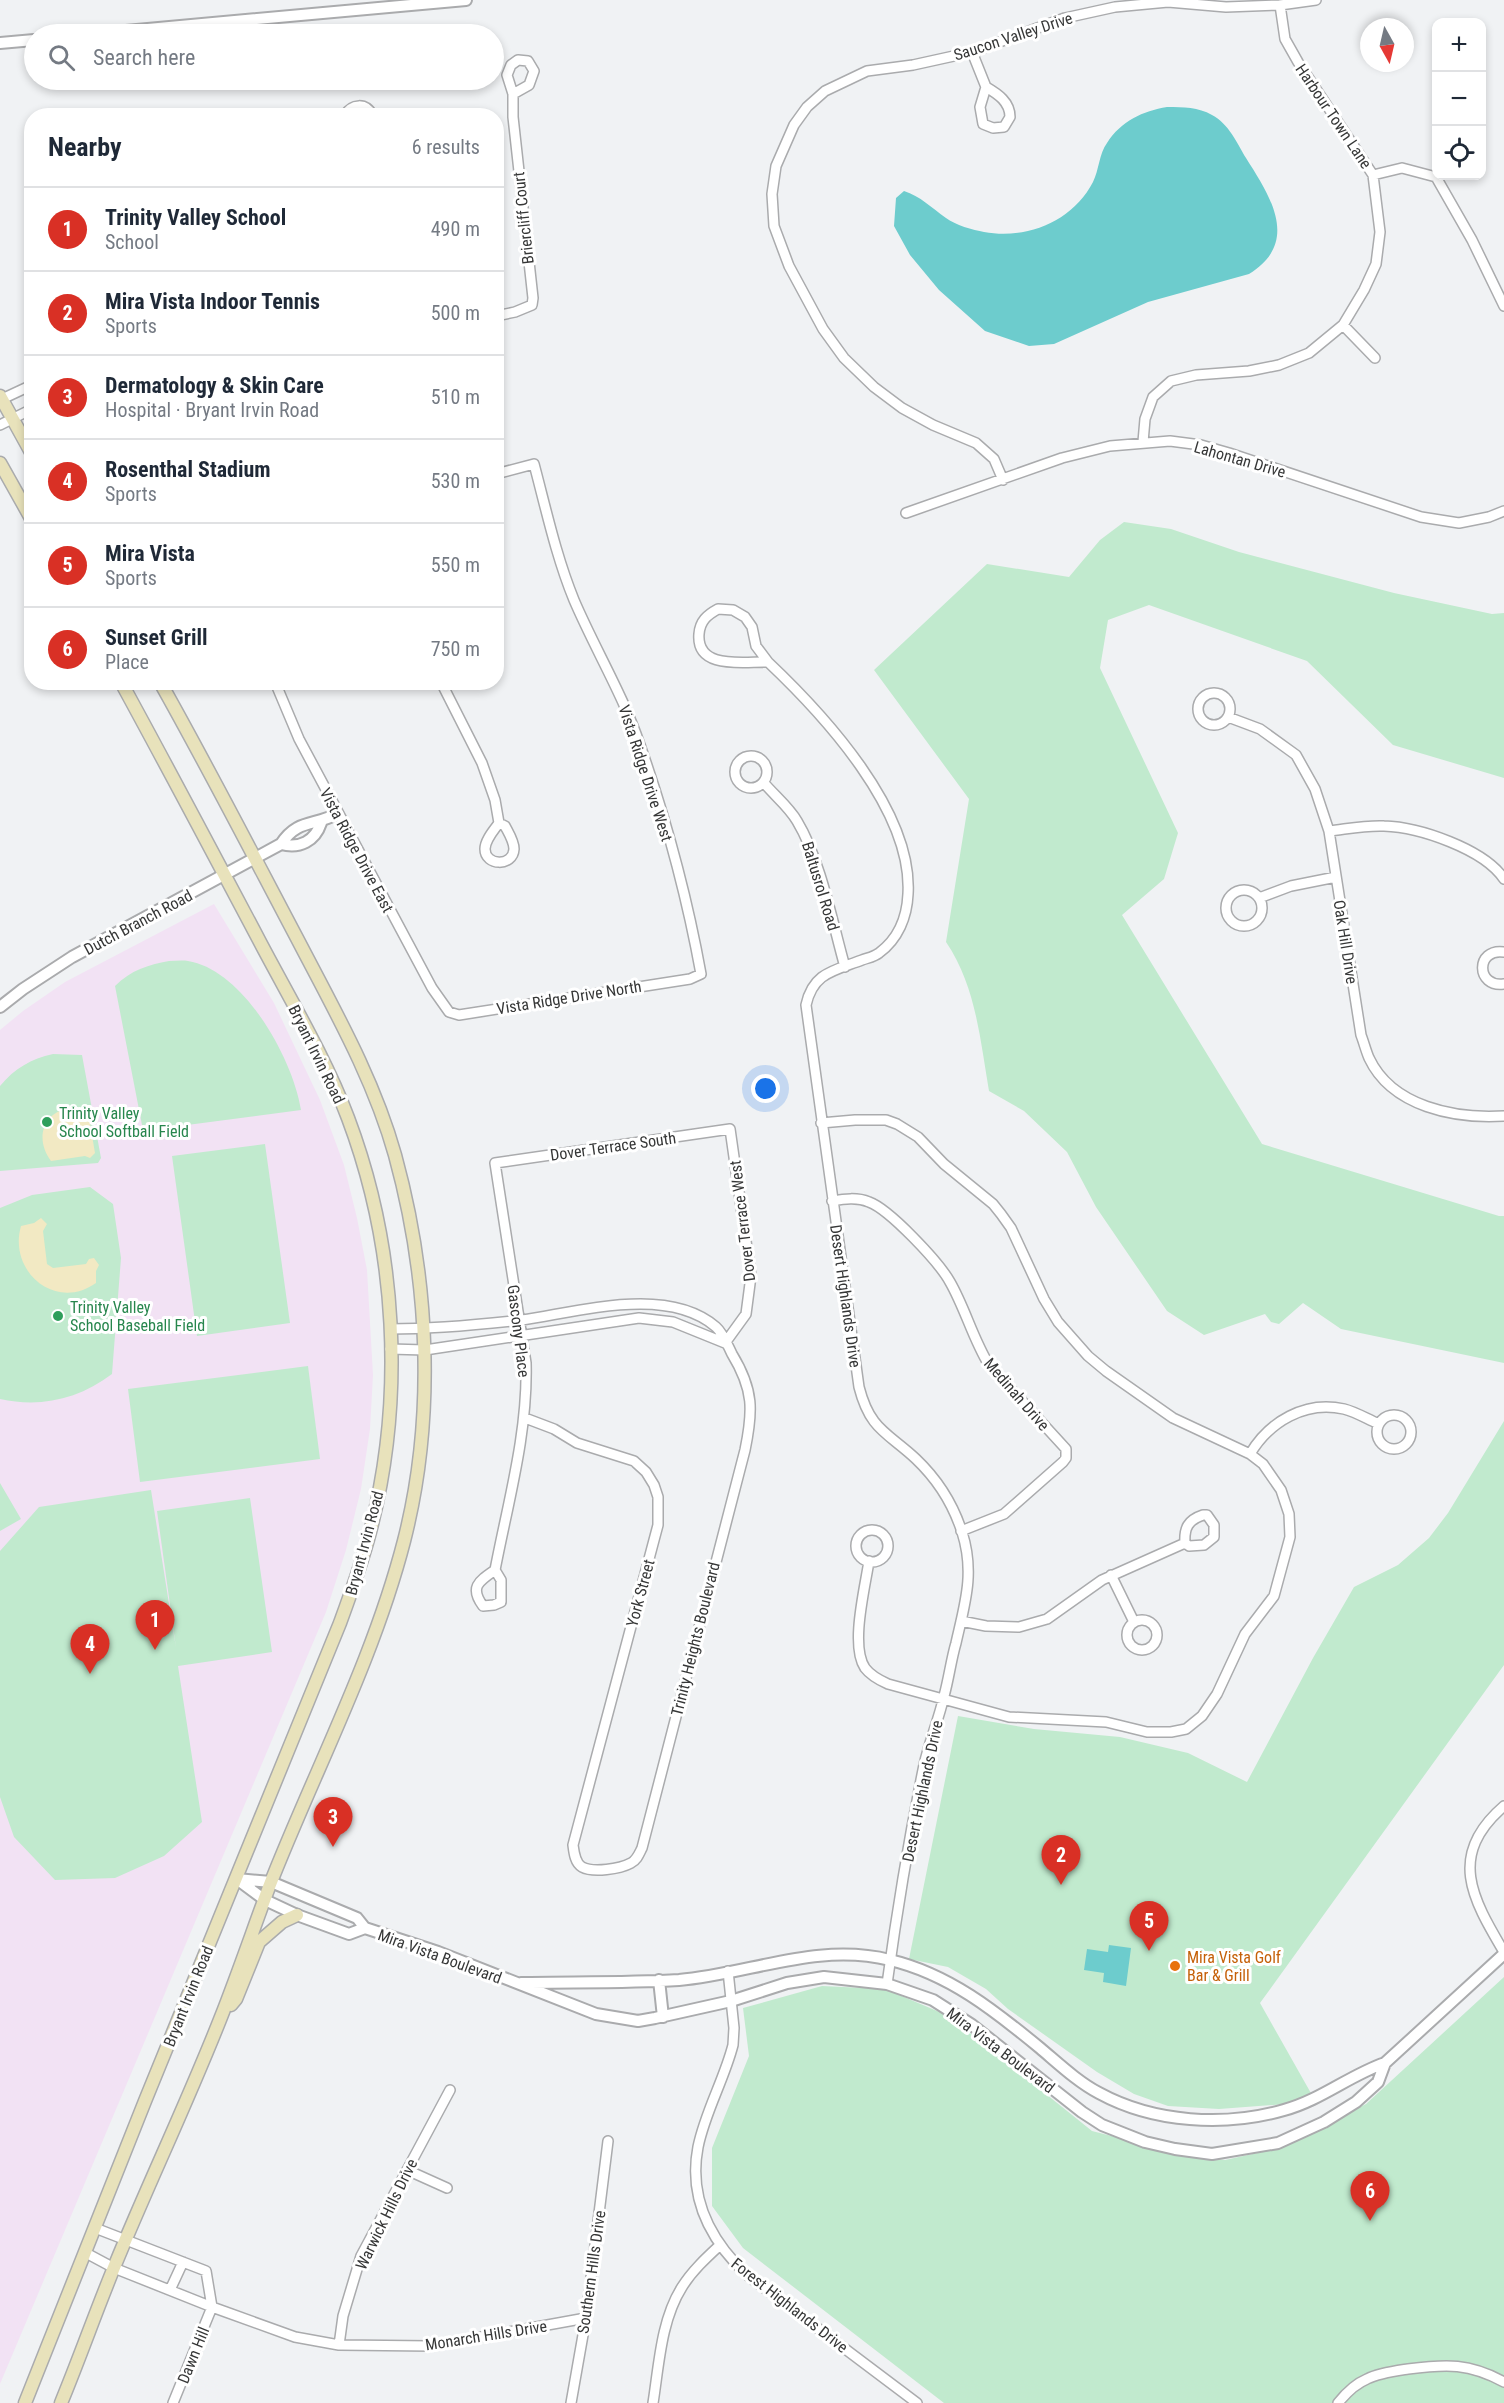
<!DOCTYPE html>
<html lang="en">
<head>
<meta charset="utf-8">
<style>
  body { margin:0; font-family:"Roboto Condensed",sans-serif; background:#f2f2f3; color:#1f2937 }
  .controls { position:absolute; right:18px; top:18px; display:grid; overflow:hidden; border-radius:12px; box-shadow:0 3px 9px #0003 }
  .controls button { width:54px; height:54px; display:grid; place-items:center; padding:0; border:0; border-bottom:2px solid #e0e1e3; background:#fff; color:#1f2937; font:30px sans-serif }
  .compass { position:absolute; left:1360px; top:18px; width:54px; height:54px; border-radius:50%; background:#fff; box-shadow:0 3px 9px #0003; rotate:172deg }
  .you { position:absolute; left:766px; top:1089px; width:21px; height:21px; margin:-15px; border:4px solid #fff; border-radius:50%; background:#1a73e8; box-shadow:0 0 0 9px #1a73e833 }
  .badge { display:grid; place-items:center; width:39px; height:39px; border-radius:50%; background:#d93025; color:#fff; font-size:20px; font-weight:700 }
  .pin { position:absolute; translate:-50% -50px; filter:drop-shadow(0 2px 3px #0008) }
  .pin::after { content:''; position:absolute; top:32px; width:21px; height:18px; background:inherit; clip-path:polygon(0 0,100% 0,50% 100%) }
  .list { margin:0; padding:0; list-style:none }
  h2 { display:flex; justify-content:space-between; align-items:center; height:78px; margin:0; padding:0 24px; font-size:26px }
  h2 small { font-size:20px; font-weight:400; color:#747a83 }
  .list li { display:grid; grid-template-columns:39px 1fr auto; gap:18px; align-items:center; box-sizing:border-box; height:84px; padding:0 24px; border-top:2px solid #e0e1e3 }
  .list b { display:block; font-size:22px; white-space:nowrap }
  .list p { margin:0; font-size:20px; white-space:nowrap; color:#747a83 }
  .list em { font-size:20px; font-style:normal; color:#747a83 }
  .icon { flex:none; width:33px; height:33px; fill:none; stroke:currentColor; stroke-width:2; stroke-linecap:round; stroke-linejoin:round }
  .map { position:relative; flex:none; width:1504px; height:2403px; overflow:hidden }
  .search { position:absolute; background:#fff; box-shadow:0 3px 9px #0003; left:24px; top:24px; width:480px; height:66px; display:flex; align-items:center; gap:15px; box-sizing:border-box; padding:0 21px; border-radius:33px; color:#747a83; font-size:22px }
  .panel { position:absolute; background:#fff; box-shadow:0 3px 9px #0003; left:24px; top:108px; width:480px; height:582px; border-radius:24px }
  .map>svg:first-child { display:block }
  .education { fill:#f2e2f4 }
  .green { fill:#c1eace }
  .sand { fill:#f2e9c3 }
  .water { fill:#6dcccd }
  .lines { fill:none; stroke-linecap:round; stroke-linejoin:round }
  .minor-casing { stroke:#aaabad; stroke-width:12 }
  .tertiary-casing { stroke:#aaabad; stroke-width:14 }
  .secondary-casing { stroke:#aaabad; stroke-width:15 }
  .minor { stroke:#fff; stroke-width:9 }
  .tertiary { stroke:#fff; stroke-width:10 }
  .secondary { stroke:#e8e2bb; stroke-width:12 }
  .leisure-dot { fill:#2e9e5b; stroke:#fff; stroke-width:2 }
  .food-dot { fill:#e8710a; stroke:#fff; stroke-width:2 }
  .labels { text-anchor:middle; stroke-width:6; stroke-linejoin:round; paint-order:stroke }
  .street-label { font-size:16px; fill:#363737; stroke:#fff }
  .leisure-label { font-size:16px; fill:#27864d; stroke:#fff; text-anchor:start }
  .food-label { font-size:16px; fill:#c56008; stroke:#fff; text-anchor:start }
</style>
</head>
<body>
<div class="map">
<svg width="1504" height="2403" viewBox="0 0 1504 2403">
  <rect width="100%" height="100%" fill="#f0f2f4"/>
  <!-- education -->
  <path class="education" d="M214,904L274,1003L320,1100L344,1165L357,1218L367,1270L373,1375L370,1429L361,1489L346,1550L326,1612L0,2384V1030L23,1011L65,982Z"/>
  <!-- green -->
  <path class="green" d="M1124,522L1171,529L1239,552L1394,593L1492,614L1504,613V778L1393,745L1307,661L1149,605L1108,620L1100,668L1178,833L1164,879L1122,915L1262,1144L1499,1216H1504V1363L1341,1329L1303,1303L1279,1324L1271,1322L1265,1314L1204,1335L1167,1311L1096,1207L1067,1152L1024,1111L989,1091C980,1039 976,986 946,942L969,799L874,670L987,564L1069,577L1100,540Z
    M169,961C175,961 182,960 188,961C244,970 293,1059 301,1110L149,1130L142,1125L115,986C131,970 148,965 169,961Z
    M53,1054L82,1055L101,1158L98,1163L0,1171V1086C15,1068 31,1059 53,1054Z
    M265,1144L290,1323L197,1336L172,1156Z
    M90,1187L113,1204L121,1258L112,1374C79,1399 41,1408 0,1399V1208L32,1195Z
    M308,1366L320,1459L140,1482L128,1389Z
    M1504,1421V1665L1260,2003L1312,2095L1286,2104L1219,2109L1168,2106L1134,2094L1097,2072L1008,2009L986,1989L948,1967L909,1959L958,1716L1034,1729L1120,1737L1188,1753L1247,1782L1313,1658L1354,1587L1398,1565L1429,1538L1448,1513Z
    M0,1483L21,1519L0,1531Z
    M151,1490L176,1648L157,1511L250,1498L272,1652L178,1666L202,1822L164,1856L115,1878L55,1880L14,1837L0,1797V1551L39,1507Z
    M1504,1977V2403H944L743,2248L712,2206V2148L749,2056L743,2008L822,1986L885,1989L949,2016L1092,2131L1186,2155L1225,2160L1275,2149L1366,2104Z"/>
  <!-- sand -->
  <path class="sand" d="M69,1108L88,1112L95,1153L90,1158L85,1156L51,1161C35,1140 42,1113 69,1108Z
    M41,1218L47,1224L43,1231L47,1264L53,1268L86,1264L89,1259L94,1258L99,1265L96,1271V1283C55,1312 8,1271 21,1226L34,1223Z"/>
  <!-- water -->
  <path class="water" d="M1167,107C1184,107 1198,107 1212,115C1229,124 1237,143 1246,158C1270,196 1301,242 1249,274L1148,302L1054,344L1029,346L985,331L939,290L910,255L894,226L896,198L904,191C920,196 932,208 946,218C955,225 973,230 984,232C1027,240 1073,221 1093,182C1099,170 1099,154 1107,143C1121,121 1143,111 1167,107Z
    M1109,1945L1131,1948L1126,1986L1103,1982L1104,1973L1084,1970L1087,1949L1108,1952Z"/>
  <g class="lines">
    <!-- minor casing -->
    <g class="minor-casing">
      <path id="minor" d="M972,52L986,87L980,107L983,124L993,128L1004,127L1010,117C1010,102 998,94 986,87
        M518,60L528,61L534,71L529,85L513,94L507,75L511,65Z
        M344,116C352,103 366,102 373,116
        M1373,175L1402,168L1436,177L1472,240L1504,306
        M496,316L515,312L532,305L533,298L513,117V94
        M1343,325L1375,358
        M0,400L32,385
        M0,425L32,409
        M1143,442L1145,419L1153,397L1171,381L1196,375L1249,371L1279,365L1309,353L1343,325L1364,290L1376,264L1380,232L1373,175L1298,62L1285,39L1280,5
        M1003,480L994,459L976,443L933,425L902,408L874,387L844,358L823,329L789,266L774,226L772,194L776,166L794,125L807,107L825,91L867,71L913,65L972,52L1065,18L1115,7L1168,2L1226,7L1280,5L1316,0
        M906,513L1062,458L1110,446L1170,441L1201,445L1229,453L1421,517L1459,523L1489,517L1504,511
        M718,609L733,610L745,617L752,627L756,646L768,662C746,661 696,671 699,634C700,621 707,615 718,609Z
        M768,662C824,715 913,811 908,894C907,917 898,939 879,953C874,957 867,958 862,960C833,971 813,973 806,1005L859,1387C870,1430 887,1432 916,1459C937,1479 953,1504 962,1532C975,1573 965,1603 956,1643C951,1660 949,1678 944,1696C939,1719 929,1742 924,1765C909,1838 897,1911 887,1984
        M275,682L299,739L432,988L449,1012L459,1015L690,979L701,974C687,897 666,819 640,745C623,695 595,649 574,600C556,556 546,509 534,464L496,474
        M441,682L482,763L495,800L499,823
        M1198 709a16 16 0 1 1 32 0a16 16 0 1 1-32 0Z
        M1228,717L1260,729L1296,755L1315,789L1329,831L1361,1035C1364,1043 1366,1051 1369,1058C1392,1107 1455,1119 1504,1116
        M735 772a16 16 0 1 1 32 0a16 16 0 1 1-32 0Z
        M764,783C774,795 789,807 797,821C821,861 832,921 845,967
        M499,823L505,826C508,832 514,841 514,849C513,867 485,866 485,849C485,840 494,830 499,823Z
        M1329,831C1347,829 1366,825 1384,826C1419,827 1484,849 1504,879
        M1226 908a18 18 0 1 1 36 0a18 18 0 1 1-36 0Z
        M1259,898L1291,886L1336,877
        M1504,952C1475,948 1476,988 1504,984
        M821,1123L855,1120H886L897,1124L918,1137L944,1164L993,1204L1001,1214L1011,1228L1044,1299L1058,1322L1088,1356L1106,1371L1173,1418L1250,1454L1263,1464L1281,1490L1289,1514L1290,1537L1274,1596L1245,1634L1217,1694L1202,1716L1186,1729L1171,1732H1147L1106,1722L1009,1717L888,1684C879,1680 871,1676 865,1668C850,1646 865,1588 869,1561
        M832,1201C844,1199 857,1197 869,1202C889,1209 939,1262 950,1282C965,1308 973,1339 989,1365L1066,1449V1458L1063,1462L1004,1514L961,1531
        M390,1329C434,1329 478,1325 522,1320C579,1312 667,1285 716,1327C723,1333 728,1346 732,1354C754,1390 753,1411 745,1450L642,1848C639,1854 637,1860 631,1863C620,1869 593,1873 582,1867C575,1863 574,1853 573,1845L658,1525V1497L654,1485L646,1472L634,1461L577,1443L554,1429L525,1418
        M390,1349L425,1350L639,1318L673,1322L725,1343
        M1377 1432a17 17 0 1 1 34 0a17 17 0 1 1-34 0Z
        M1250,1454C1269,1422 1305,1400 1344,1409C1356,1412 1367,1419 1379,1424
        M1203,1515H1207L1214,1525V1537L1204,1545L1189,1546L1185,1543C1184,1528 1188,1520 1203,1515Z
        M856 1546a16 16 0 1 1 32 0a16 16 0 1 1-32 0Z
        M495,1570C508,1502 528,1433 526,1363L495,1163L730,1129L751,1276L746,1314L725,1343
        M495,1570L501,1580V1602L494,1605L483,1606C469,1587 479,1581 495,1570Z
        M1111,1575L1134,1622
        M1127 1635a15 15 0 1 1 30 0a15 15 0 1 1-30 0Z
        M961,1621L986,1626L1019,1627L1047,1619L1102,1580L1185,1543
        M1504,1806C1447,1855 1472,1898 1504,1952
        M728,1971L734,2028L733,2045C724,2080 705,2112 698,2147C688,2199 711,2241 747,2275L917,2403
        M407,2170L447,2188
        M95,2228L206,2271L212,2307
        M86,2253L114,2268L212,2307L295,2337L339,2345L431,2346L586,2318
        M170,2290L183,2262
        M339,2345L343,2316L361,2256L450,2090
        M173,2403L212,2307
        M571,2403L586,2318L608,2141
        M653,2403C659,2365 661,2320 682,2287C692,2271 706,2258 719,2246
        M1338,2403C1346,2393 1355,2384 1367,2379C1379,2373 1395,2371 1408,2369C1447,2364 1469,2363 1504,2382"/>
    </g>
    <!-- tertiary casing -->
    <g class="tertiary-casing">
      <path id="tertiary" d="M93,34L466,0
        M0,43L34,40
        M281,844C300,849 315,841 321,823
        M0,1007L23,989L72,957L281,844C297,819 314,826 337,814
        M237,1879L271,1882L357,1918L365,1928L438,1952L596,2014L638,2021L655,2018L731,2001L787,1983L824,1977L887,1984L933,2000L972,2025L1082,2112L1102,2125L1145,2142L1175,2149L1212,2154L1278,2143L1324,2122L1356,2102L1378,2082L1385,2063
        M238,1880L265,1900L297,1915L349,1934L365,1928
        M659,1980L663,2017
        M521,1983C574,1982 627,1983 679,1980C750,1974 817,1942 890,1960C949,1974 995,2011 1040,2048C1059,2064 1078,2082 1099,2093C1154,2123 1225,2127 1284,2110C1321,2100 1350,2075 1385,2063L1504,1954"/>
    </g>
    <!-- secondary casing -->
    <g class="secondary-casing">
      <path id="secondary" d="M0,396L32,454
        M0,463L32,520
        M231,2005L236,1999L259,1942L282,1922L297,1915
        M25,2403L145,2101L340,1623C351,1593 362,1563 370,1532C405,1398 397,1248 348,1118C325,1057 290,999 260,942C214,855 168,768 121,682
        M61,2403C80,2357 96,2311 115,2265C149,2182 188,2101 221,2017C238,1974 253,1930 269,1887C314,1772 373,1661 404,1541C436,1416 429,1279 395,1155C374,1080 336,1013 300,944C254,857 209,769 160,682"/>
    </g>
    <!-- minor -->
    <use href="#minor" class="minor"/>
    <!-- tertiary -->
    <use href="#tertiary" class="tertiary"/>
    <!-- secondary -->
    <use href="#secondary" class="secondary"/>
  </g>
  <!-- markers -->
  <g class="leisure-dot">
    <circle cx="47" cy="1122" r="6"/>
    <circle cx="58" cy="1316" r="6"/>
  </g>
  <circle class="food-dot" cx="1175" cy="1966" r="6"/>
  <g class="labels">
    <!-- street labels -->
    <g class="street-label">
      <text transform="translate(1013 36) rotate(-18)" y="6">Saucon Valley Drive</text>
      <text transform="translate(1334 116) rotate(56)" y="6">Harbour Town Lane</text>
      <text transform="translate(523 218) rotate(-96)" y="6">Briercliff Court</text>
      <text transform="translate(1240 459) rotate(16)" y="6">Lahontan Drive</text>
      <text transform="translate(646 773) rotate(72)" y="6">Vista Ridge Drive West</text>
      <text transform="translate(357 850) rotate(62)" y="6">Vista Ridge Drive East</text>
      <text transform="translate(821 886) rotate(73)" y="6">Baltusrol Road</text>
      <text transform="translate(138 922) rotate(-28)" y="6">Dutch Branch Road</text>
      <text transform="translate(1346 942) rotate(81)" y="6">Oak Hill Drive</text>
      <text transform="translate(569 997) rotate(-9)" y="6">Vista Ridge Drive North</text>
      <text transform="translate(317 1054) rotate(64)" y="6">Bryant Irvin Road</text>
      <text transform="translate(613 1146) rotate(-8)" y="6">Dover Terrace South</text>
      <text transform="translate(742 1221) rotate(-97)" y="6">Dover Terrace West</text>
      <text transform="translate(846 1296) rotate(82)" y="6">Desert Highlands Drive</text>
      <text transform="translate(519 1331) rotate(83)" y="6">Gascony Place</text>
      <text transform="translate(1017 1394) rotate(49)" y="6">Medinah Drive</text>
      <text transform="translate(364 1543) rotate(-75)" y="6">Bryant Irvin Road</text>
      <text transform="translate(640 1593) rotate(-75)" y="6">York Street</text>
      <text transform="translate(695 1639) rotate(-76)" y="6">Trinity Heights Boulevard</text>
      <text transform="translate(922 1791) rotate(-78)" y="6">Desert Highlands Drive</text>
      <text transform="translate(440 1956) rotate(20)" y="6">Mira Vista Boulevard</text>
      <text transform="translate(188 1996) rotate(-68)" y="6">Bryant Irvin Road</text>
      <text transform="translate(1001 2050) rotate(37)" y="6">Mira Vista Boulevard</text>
      <text transform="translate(386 2214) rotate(-64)" y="6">Warwick Hills Drive</text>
      <text transform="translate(591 2272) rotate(-82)" y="6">Southern Hills Drive</text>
      <text transform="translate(790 2305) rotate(38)" y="6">Forest Highlands Drive</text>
      <text transform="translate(486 2335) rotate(-9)" y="6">Monarch Hills Drive</text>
      <text transform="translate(193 2355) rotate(-68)" y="6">Dawn Hill</text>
    </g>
    <!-- leisure labels -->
    <g class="leisure-label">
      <text x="59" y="1119">Trinity Valley<tspan x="59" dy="18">School Softball Field</tspan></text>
      <text x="70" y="1313">Trinity Valley<tspan x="70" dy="18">School Baseball Field</tspan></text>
    </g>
    <!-- food labels -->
    <g class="food-label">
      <text x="1187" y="1963">Mira Vista Golf<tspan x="1187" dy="18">Bar &amp; Grill</tspan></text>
    </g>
  </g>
</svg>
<div class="controls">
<button>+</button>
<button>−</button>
<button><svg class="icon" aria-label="locate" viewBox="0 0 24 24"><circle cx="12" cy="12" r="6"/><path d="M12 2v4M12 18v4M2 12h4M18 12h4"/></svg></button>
</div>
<svg class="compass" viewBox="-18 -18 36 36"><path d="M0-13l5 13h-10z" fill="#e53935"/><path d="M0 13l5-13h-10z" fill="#747a83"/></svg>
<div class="you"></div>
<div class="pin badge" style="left:155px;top:1650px">1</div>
<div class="pin badge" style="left:1061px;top:1885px">2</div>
<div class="pin badge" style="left:333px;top:1847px">3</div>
<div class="pin badge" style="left:90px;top:1674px">4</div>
<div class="pin badge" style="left:1149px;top:1951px">5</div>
<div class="pin badge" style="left:1370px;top:2221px">6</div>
<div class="search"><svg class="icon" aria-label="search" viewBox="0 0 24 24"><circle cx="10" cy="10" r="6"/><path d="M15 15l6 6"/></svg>Search here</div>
<section class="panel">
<h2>Nearby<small>6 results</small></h2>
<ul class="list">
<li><span class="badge">1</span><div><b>Trinity Valley School</b><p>School</p></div><em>490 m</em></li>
<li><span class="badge">2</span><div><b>Mira Vista Indoor Tennis</b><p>Sports</p></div><em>500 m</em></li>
<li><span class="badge">3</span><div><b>Dermatology &amp; Skin Care</b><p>Hospital · Bryant Irvin Road</p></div><em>510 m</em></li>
<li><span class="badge">4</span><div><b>Rosenthal Stadium</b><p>Sports</p></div><em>530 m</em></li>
<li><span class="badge">5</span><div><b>Mira Vista</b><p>Sports</p></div><em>550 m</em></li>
<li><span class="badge">6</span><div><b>Sunset Grill</b><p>Place</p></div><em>750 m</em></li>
</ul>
</section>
</div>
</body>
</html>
